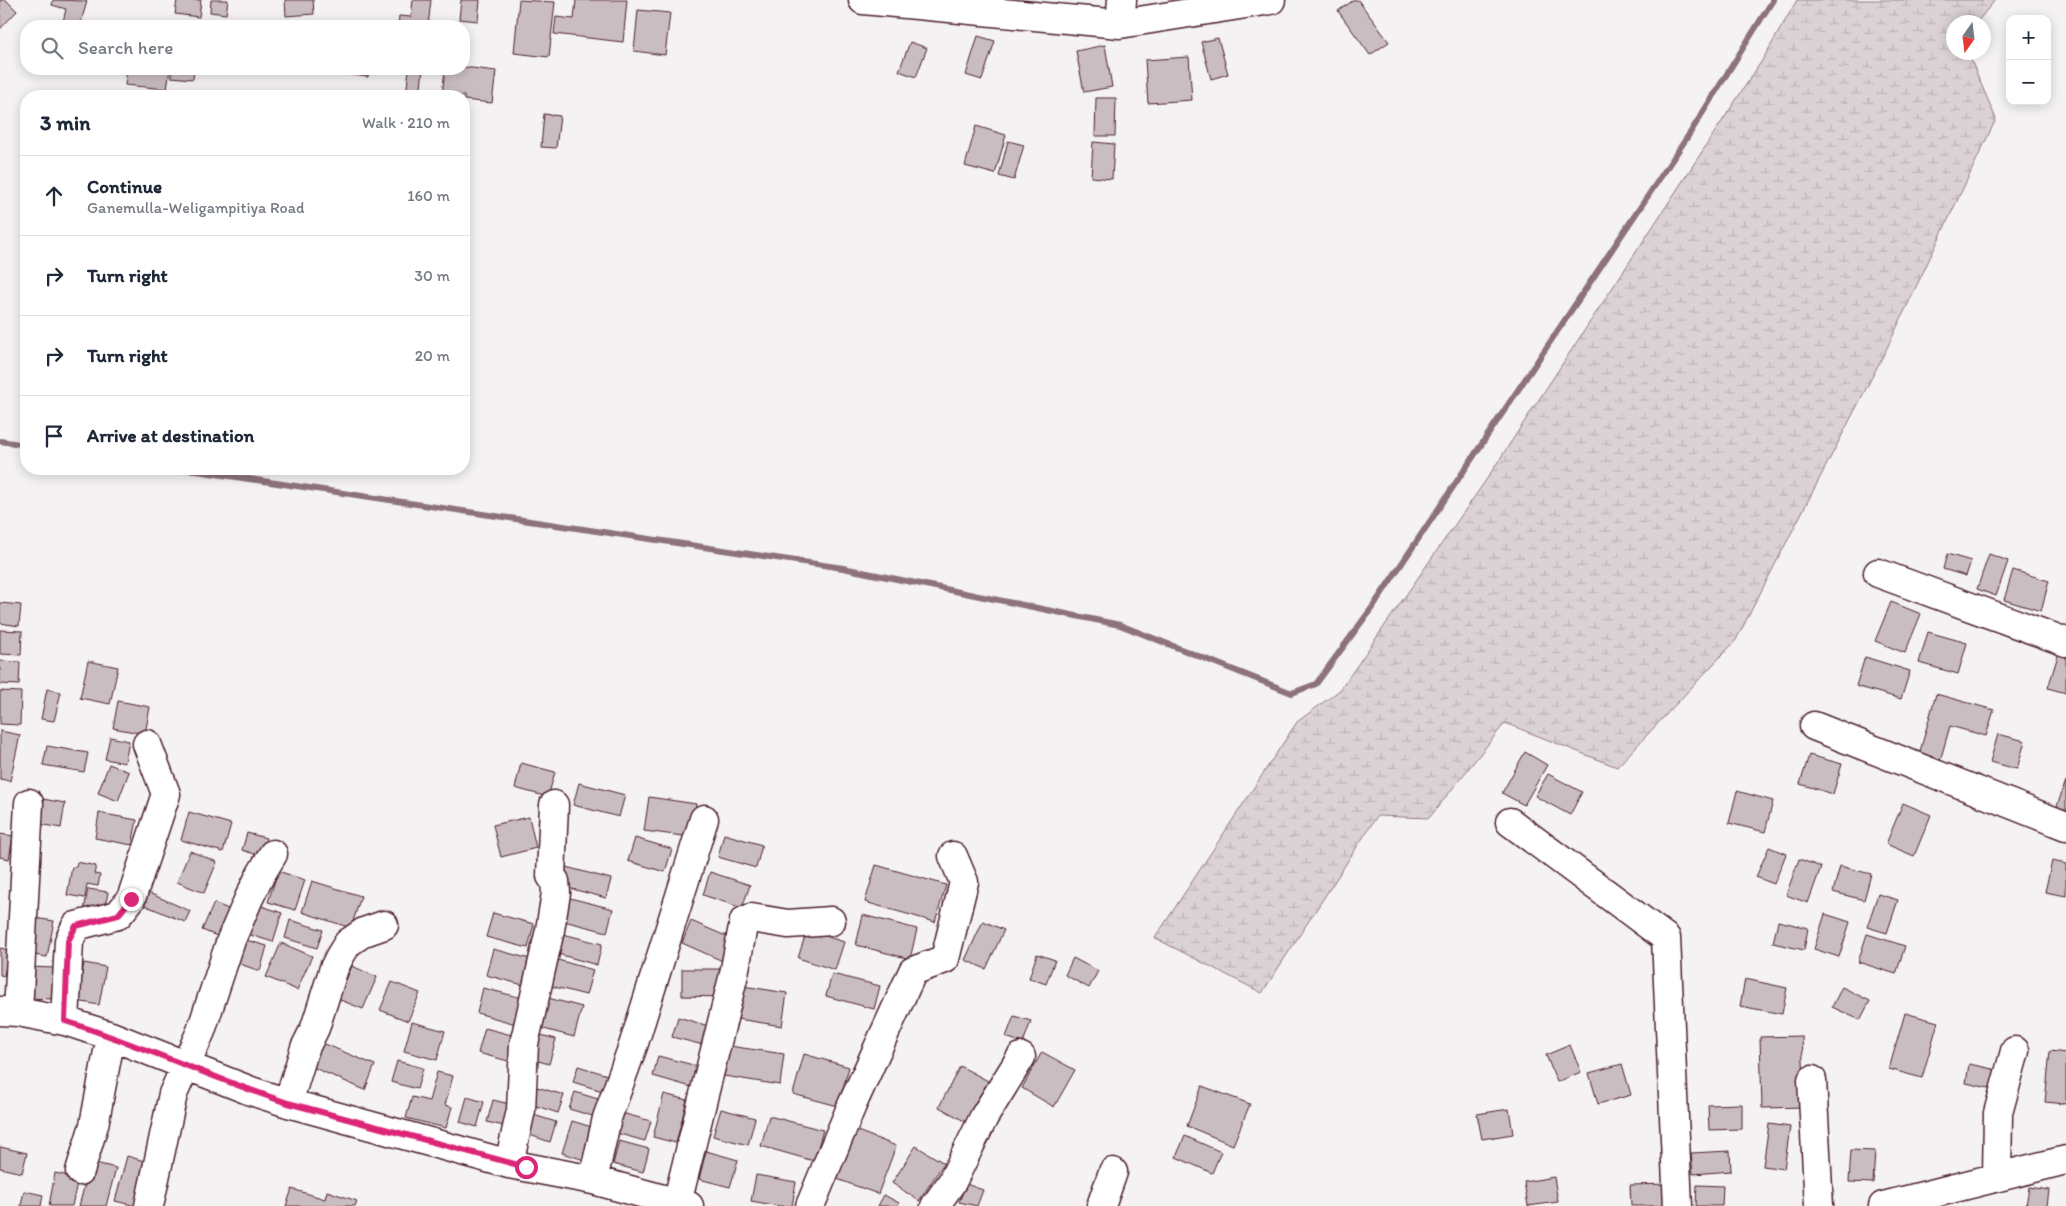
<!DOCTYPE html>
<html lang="en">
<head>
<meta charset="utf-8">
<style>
  body { margin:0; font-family:Itim,sans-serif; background:#f2f2f3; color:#1f2937 }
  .controls { position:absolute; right:15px; top:15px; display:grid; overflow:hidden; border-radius:10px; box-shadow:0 2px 12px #0003 }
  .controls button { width:45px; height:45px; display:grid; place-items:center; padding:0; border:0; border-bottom:1px solid #e0e1e3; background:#fff; color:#1f2937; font:25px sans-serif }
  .compass { position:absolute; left:1946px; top:15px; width:45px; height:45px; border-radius:50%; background:#fff; box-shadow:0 2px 12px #0003; rotate:194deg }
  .stop { position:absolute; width:15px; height:15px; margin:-11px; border:4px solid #db2777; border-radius:50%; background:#fff }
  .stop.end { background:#db2777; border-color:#fff; box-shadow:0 1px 5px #0008 }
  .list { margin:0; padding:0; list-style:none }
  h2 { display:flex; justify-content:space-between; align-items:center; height:65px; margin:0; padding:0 20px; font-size:21px }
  h2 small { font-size:16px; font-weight:400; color:#747a83 }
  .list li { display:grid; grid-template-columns:32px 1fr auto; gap:15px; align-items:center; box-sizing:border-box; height:80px; padding:0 20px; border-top:1px solid #e0e1e3 }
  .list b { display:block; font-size:19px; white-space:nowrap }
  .list p { margin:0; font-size:16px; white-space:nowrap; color:#747a83 }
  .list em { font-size:16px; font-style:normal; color:#747a83 }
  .icon { flex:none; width:28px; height:28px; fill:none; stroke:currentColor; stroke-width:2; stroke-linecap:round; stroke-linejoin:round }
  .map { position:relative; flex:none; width:2066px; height:1206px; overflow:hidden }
  .search { position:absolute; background:#fff; box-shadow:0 2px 12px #0003; left:20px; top:20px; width:450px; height:55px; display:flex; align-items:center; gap:12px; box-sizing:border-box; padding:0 18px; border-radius:20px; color:#747a83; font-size:19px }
  .panel { position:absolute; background:#fff; box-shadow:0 2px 12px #0003; left:20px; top:90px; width:450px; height:385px; border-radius:20px }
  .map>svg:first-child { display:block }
  .wetland { fill:url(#wetland-marsh); stroke:#927880 }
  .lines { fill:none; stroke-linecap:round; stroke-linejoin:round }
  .stream { stroke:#8d727a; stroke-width:6 }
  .building { fill:#cabdc1; stroke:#4a1f2b }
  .minor-casing { stroke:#4a1f2b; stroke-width:31 }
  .minor { stroke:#fff; stroke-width:28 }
  .route { stroke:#db2777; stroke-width:6 }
</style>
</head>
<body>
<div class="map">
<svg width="2066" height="1206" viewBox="0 0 2066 1206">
  <defs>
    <pattern id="wetland-marsh" width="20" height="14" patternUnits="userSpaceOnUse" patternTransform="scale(1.25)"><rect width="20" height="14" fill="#dbd2d5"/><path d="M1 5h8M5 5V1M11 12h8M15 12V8" fill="none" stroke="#bdb4b7"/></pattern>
  </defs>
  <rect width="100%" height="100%" fill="#f4f2f2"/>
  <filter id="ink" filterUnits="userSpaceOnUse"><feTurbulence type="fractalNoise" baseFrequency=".02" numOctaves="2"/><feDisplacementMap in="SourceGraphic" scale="10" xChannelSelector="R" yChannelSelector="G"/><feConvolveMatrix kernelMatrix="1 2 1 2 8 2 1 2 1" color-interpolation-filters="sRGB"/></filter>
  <g filter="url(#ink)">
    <!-- wetland -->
    <path class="wetland" d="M1797,0H1995L1977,22H1954V52L1968,53L1996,119L1886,350L1736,640L1617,767L1505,723L1429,818L1377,816L1262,993L1155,938L1297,722L1340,690L1486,480L1763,59Z"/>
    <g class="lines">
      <!-- stream -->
      <path class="stream" d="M0,441L26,445
        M183,469L843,568L1120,625L1292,693L1316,684L1374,605L1690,133L1773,0"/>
    </g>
    <!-- building -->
    <path class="building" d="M0,0H6L17,11L0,29Z
      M53,0L87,1L80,26H62L66,9L52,5Z
      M177,0H201L199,17L175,14Z
      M211,0H228L226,14L210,12Z
      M285,0H313L314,14L286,16Z
      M413,0H431L428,26H398L399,16L411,17Z
      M461,0H480L478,21L459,19Z
      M519,0L555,2L549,57L514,53Z
      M576,0H627L623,42L554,34L556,17L574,19Z
      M1354,0H1358L1389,42L1370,55L1338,11Z
      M638,10L670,13L665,55L634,51Z
      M978,36L995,41L982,80L966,75Z
      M1218,38L1228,74L1211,79L1201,42Z
      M910,42L927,48L916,77L899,71Z
      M1105,45L1112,87L1084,92L1076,51Z
      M1189,57L1192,100L1148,103L1145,60Z
      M464,67L496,71L492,103L464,100V96H442L445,69Z
      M127,69H170L167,89L125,85Z
      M172,69H194L193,79L171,77Z
      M339,69H369L368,77L338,73Z
      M409,69H423L420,96H406Z
      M1096,98H1116L1115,136H1095Z
      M544,114L560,116L556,148L541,147Z
      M976,126L1006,135L995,174L965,166Z
      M1008,141L1024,145L1014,180L999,176Z
      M1093,142L1114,144L1112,179L1091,177Z
      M1947,554L1971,561L1966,576L1943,569Z
      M1989,554L2008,561L1996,596L1977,589Z
      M2013,570L2049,581L2041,611L2004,600Z
      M1891,602L1921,614L1905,653L1875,641Z
      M0,603L21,605L19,626L0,623Z
      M0,630L22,631L21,655L0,654Z
      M1928,632L1967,643L1958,674L1919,663Z
      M2059,652L2066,654V693L2048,688Z
      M1865,657L1910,671L1901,699L1856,686Z
      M0,661L20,662L19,685L0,684Z
      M88,661L118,667L110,704L80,698Z
      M47,689L61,692L54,721L41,719Z
      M0,691L21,692L20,725L0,724Z
      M1936,694L1994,710L1986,736L1950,726L1940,761L1919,755Z
      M118,701L150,707L145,734L113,728Z
      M0,731L20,735L10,781L0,779Z
      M1998,734L2025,741L2017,769L1990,762Z
      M110,737L129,741L125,763L105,759Z
      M47,746L88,753L84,772L43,765Z
      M1525,752L1547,765L1524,805L1502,793Z
      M1809,755L1842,764L1833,794L1800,784Z
      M521,763L555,772L548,797L515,788Z
      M109,764L129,772L118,801L98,793Z
      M1548,774L1582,792L1570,815L1535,796Z
      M2066,781V812L2056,809Z
      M579,783L625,795L619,817L573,805Z
      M1737,791L1773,801L1765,832L1729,823Z
      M649,797L696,804L691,837L644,831Z
      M37,798L65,803L61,828L33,823Z
      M1903,803L1931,815L1914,856L1886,844Z
      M189,812L231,824L223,852L181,840Z
      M99,813L137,820L132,845L95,838Z
      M529,817L536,848L501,857L493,825Z
      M247,833L266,838L261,856L242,850Z
      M0,834L13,836L9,859L0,857Z
      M724,834L762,845L756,868L718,857Z
      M635,838L672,849L665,872L628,861Z
      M1769,847L1786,854L1774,884L1756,877Z
      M190,851L217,862L204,893L177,882Z
      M1799,859L1821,867L1808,903L1786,895Z
      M2052,861L2066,864V896L2045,892Z
      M77,862L96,866L94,874L100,875L98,886L87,884L85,898L67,895L72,867H76Z
      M876,865L946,885L935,922L865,902Z
      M1840,866L1871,874L1864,900L1833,892Z
      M566,867L611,879L606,898L561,886Z
      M278,871L305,880L295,910L268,902Z
      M710,872L750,885L742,908L703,895Z
      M312,881L361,896L351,928L302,912Z
      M88,889L108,892L104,914L84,910Z
      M149,893L190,911L185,922L144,905Z
      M1878,894L1898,900L1887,933L1867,927Z
      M566,897L613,909L607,932L560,920Z
      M214,903L233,911L222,938L202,930Z
      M253,903L282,913L273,942L244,933Z
      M493,913L534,924L528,948L486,937Z
      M1825,914L1850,922L1839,957L1814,949Z
      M863,915L917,929L910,959L856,945Z
      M34,918L54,921L47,957L27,954Z
      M290,920L323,930L317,948L285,938Z
      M691,921L735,940L725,962L682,943Z
      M983,921L1004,930L986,969L965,960Z
      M1778,921L1808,928L1804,950L1773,943Z
      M807,930L844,942L835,970L798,958Z
      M563,934L602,944L597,965L558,954Z
      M1867,934L1905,946L1896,974L1858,962Z
      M239,938L267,946L260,971L231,961Z
      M281,943L312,956L297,990L266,977Z
      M0,948L9,950L4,976L0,975Z
      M493,949L534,960L527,986L486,975Z
      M1037,954L1055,960L1046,984L1029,978Z
      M1073,958L1098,971L1089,988L1065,975Z
      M558,960L593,970L586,995L551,986Z
      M84,963L106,967L99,1005L77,1001Z
      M352,966L377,977L363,1009L338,999Z
      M29,967L54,968L53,999L28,998Z
      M682,969H722L721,997L682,996Z
      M832,974L880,986L874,1009L826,996Z
      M1745,979L1787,988L1782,1014L1740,1006Z
      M392,982L420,993L408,1021L380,1010Z
      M743,986L787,993L782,1026L738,1019Z
      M1842,987L1870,1001L1860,1020L1832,1007Z
      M483,988L530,1000L523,1026L477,1013Z
      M548,998L582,1007L574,1037L540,1028Z
      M1905,1013L1938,1022L1922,1078L1889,1069Z
      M1014,1016L1031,1021L1023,1043L1006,1037Z
      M678,1017L712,1027L707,1046L672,1037Z
      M412,1022L445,1031L437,1060L404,1051Z
      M485,1028L519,1037L512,1062L478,1053Z
      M537,1034L556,1039L549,1064L531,1059Z
      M1802,1036L1805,1107L1762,1108L1760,1037Z
      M320,1042L375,1065L365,1090L310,1066Z
      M1570,1045L1581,1072L1557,1082L1546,1055Z
      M729,1046L784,1054L780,1085L724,1076Z
      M2050,1051L2066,1053V1104L2045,1102Z
      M1042,1052L1075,1070L1054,1107L1022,1088Z
      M804,1054L849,1067L838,1106L793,1094Z
      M658,1056L701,1067L695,1088L653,1076Z
      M397,1061L423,1068L417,1089L391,1082Z
      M1622,1064L1631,1095L1598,1104L1589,1073Z
      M1969,1064L2002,1071L1998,1090L1966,1083Z
      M578,1066L614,1077L609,1093L573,1082Z
      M960,1066L988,1081L966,1122L939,1107Z
      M437,1072L453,1076L445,1105L452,1107L446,1128L406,1118L412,1097L429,1101Z
      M530,1085L564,1095L558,1113L524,1102Z
      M1202,1086L1250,1104L1233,1145L1187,1126Z
      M575,1092L601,1100L596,1117L569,1109Z
      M664,1094L687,1100L676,1143L653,1137Z
      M467,1097L484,1102L477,1127L460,1122Z
      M493,1100L518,1106L512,1128L487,1122Z
      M1742,1104V1129L1709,1130L1708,1105Z
      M721,1109L755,1118L748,1145L713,1136Z
      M1509,1109L1513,1134L1482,1139L1477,1114Z
      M618,1112L651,1121L645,1141L613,1132Z
      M527,1113L556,1122L550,1142L521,1132Z
      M769,1116L823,1130L814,1161L761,1146Z
      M572,1121L598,1129L588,1161L562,1153Z
      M1769,1124L1790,1127L1784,1169L1763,1166Z
      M855,1130L896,1146L878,1194L837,1179Z
      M1185,1136L1221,1152L1212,1173L1176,1157Z
      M619,1141L649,1149L643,1172L613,1164Z
      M916,1146L944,1163L919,1201L892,1183Z
      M0,1147L27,1153L22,1173L0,1168Z
      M1851,1150L1875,1151L1873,1183L1849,1182Z
      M706,1151L738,1160L730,1187L699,1179Z
      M1730,1151L1731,1171L1693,1174L1691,1153Z
      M127,1156L148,1162L136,1206L115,1201Z
      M91,1162L116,1168L106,1206H79Z
      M55,1173L78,1178L72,1206H49Z
      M756,1175L796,1182L792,1206H779L751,1201Z
      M1554,1177L1558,1202L1528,1206L1524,1182Z
      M966,1184L983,1190L977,1206L959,1202Z
      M1669,1184L1670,1206H1631L1630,1185Z
      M1697,1185L1723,1186L1722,1206H1696Z
      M2029,1187L2049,1190L2047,1206H2026Z
      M292,1189L325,1199L327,1191L357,1201L355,1206H286Z
      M24,1191L43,1195L41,1206H21Z
      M884,1195L899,1203L897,1206H878Z"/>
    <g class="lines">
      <!-- minor casing -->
      <g class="minor-casing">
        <path id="minor" d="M863,0L1120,24L1271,0
          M1120,24L1122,0
          M1878,573L2066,642
          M1814,726L2066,826
          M1510,822L1666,938L1678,1206
          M0,1011L18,1012L65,1021L111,1036L251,1091L288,1103L509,1164L593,1180L689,1206
          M18,1012L29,803
          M65,1021L69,941L76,926L118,915L131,899L166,794L147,744
          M1812,1080L1819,1206
          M288,1103L305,1048L315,1028L334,968L340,956L348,943L364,932L384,925
          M509,1164L521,1110L524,1044L550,930L556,893L555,881L551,876L554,805
          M80,1171L94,1125L111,1036
          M1997,1177L1998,1113L2015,1051
          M593,1180L607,1118L634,1043L704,819
          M677,1203L734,974L744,921L751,918L788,924L831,921
          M149,1206L173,1094L201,1031L231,940L249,898L261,874L273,854
          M810,1206L852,1105L913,971L945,959L964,882L953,856
          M935,1206L952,1182L984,1117L1021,1057
          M1101,1206L1113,1172
          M1883,1206L2066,1160"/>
      </g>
      <!-- minor -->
      <use href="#minor" class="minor"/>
    </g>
  </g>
  <g class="lines" filter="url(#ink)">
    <!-- route -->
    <path class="route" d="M131,899L118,915L76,926L68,941L65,1021C141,1045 212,1078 288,1103L526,1167"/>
  </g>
</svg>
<div class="controls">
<button>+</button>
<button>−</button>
</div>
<svg class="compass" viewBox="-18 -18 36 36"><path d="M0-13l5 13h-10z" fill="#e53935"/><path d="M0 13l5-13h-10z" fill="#747a83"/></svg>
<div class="stop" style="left:526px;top:1167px"></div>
<div class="stop end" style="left:131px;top:899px"></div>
<div class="search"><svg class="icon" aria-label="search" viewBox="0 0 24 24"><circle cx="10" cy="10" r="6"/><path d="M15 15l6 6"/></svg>Search here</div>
<section class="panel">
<h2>3 min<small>Walk · 210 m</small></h2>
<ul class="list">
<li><svg class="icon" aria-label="ahead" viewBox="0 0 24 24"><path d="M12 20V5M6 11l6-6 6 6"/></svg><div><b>Continue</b><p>Ganemulla-Weligampitiya Road</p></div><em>160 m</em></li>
<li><svg class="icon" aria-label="right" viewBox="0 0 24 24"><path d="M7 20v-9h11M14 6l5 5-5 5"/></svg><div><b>Turn right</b></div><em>30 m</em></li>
<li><svg class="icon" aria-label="right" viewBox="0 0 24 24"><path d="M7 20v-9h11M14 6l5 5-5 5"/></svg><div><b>Turn right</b></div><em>20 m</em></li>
<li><svg class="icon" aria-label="arrive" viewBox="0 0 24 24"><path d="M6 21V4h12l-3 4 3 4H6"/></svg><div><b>Arrive at destination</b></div></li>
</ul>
</section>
</div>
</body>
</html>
